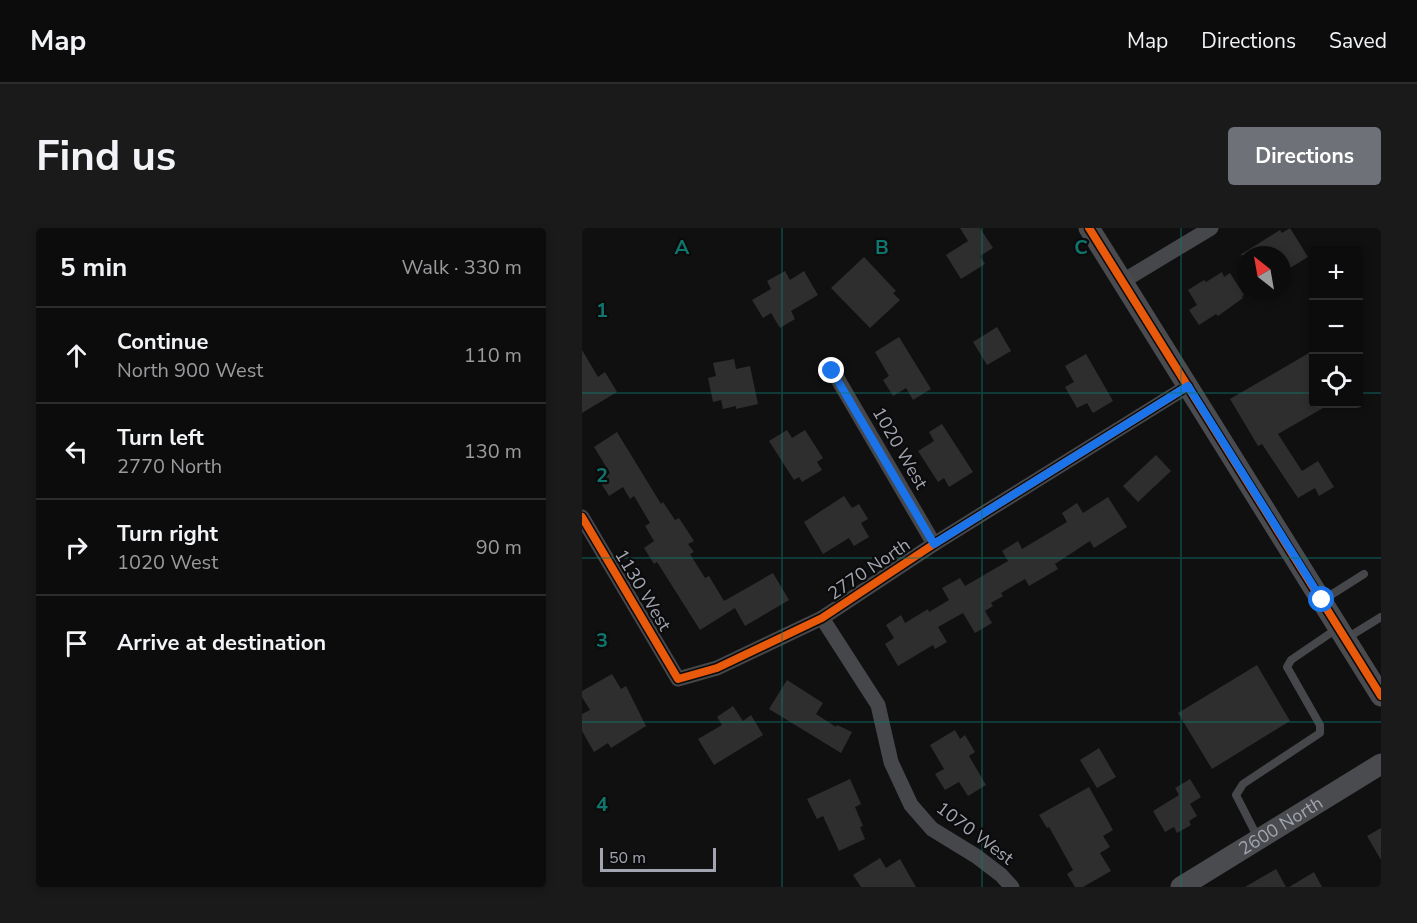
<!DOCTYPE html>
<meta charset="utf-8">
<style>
:root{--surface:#0c0c0d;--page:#1a1a1b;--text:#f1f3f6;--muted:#9a9b9d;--line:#2c2c2e;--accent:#6f7178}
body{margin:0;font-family:"Nunito Sans",sans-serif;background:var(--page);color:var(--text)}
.controls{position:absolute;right:18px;top:18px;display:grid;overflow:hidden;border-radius:6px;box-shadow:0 3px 9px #0003}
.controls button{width:54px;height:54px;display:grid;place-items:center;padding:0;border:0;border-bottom:2px solid var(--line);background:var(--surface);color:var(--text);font:30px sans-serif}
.compass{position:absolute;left:655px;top:18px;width:54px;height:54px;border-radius:50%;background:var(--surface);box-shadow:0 3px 9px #0003;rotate:329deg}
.scale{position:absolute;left:18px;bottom:15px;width:116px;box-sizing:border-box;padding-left:6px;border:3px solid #a2a5b0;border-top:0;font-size:16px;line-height:21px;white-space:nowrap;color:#a2a5b0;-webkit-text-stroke:4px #0b0b0c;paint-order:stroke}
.stop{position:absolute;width:18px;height:18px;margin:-14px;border:4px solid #1a73e8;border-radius:50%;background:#fff}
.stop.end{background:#1a73e8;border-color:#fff;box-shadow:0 2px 6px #0008}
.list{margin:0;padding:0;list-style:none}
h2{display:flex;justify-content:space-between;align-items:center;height:78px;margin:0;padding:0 24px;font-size:26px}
h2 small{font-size:20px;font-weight:400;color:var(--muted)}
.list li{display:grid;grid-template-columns:39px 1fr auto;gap:18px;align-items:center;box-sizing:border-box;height:96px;padding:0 24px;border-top:2px solid var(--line)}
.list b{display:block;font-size:22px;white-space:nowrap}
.list p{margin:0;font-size:20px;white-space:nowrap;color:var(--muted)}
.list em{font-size:20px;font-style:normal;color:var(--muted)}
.icon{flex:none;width:33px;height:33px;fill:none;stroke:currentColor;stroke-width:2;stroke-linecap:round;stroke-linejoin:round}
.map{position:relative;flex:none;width:799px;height:659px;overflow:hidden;border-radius:6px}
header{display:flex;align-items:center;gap:36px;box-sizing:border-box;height:84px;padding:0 30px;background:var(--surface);border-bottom:2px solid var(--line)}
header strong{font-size:28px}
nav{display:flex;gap:33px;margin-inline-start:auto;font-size:21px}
.intro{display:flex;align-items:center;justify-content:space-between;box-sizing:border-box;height:144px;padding:0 36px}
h1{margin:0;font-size:42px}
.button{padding:15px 27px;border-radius:6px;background:var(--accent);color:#fff;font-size:21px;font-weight:700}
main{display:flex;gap:36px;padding:0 36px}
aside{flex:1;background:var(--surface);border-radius:6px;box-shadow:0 3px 9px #0003}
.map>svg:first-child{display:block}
.building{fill:#2e2e2f}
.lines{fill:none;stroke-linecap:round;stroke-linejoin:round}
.lane{stroke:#46474a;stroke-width:8}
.street{stroke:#46474a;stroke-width:15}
.secondary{stroke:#4a4b4e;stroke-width:21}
.cycleway-casing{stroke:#0b0b0c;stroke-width:11}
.cycleway{stroke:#e8590c;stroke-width:8}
.route{stroke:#1a73e8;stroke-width:8}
.grid{fill:none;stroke:#0f766e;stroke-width:1.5;stroke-opacity:0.55}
.labels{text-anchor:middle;stroke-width:4.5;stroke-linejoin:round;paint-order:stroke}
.street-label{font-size:18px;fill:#a2a5b0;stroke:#0b0b0c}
.grid-label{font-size:20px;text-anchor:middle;font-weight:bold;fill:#0f766e;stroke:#0b0b0c;stroke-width:4.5;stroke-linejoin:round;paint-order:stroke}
</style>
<header>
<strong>Map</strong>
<nav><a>Map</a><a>Directions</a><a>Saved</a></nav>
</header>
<div class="intro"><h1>Find us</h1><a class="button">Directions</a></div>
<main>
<aside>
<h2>5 min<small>Walk · 330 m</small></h2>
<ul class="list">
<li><svg class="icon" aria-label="ahead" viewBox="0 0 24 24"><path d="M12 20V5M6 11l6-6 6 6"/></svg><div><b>Continue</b><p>North 900 West</p></div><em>110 m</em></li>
<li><svg class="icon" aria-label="left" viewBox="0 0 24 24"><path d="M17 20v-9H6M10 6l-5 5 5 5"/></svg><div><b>Turn left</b><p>2770 North</p></div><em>130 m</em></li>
<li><svg class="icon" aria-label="right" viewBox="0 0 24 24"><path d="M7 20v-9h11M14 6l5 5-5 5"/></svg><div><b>Turn right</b><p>1020 West</p></div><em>90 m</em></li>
<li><svg class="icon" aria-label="arrive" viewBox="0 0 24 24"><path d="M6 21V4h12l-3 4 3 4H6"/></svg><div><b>Arrive at destination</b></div></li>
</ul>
</aside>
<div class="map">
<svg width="799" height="659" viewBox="0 0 799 659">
<rect width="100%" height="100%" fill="#101011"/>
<g class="building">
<polygon points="378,0 398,0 411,20 398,28 403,36 379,51 364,27 386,13"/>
<polygon points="708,0 726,29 708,40 706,37 700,40 700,27 658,27 698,2 700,5"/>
<polygon points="282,29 314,63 311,65 318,72 288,100 249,60"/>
<polygon points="203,43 208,52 222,43 236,67 209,83 213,91 198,100 189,85 181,90 170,72 189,61 185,53"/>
<polygon points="640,44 642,49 648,45 662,67 660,68 661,70 636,88 634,86 617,97 607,82 615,77 606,62 622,52 624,54"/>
<polygon points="415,99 429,123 405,137 391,114"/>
<polygon points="317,109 349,161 331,172 324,160 311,168 301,152 307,148 293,124"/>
<polygon points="0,122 16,149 23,144 35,164 0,185"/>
<polygon points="732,122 732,176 748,176 696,206 720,243 736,233 752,259 737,268 733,260 716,270 680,216 676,218 648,171"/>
<polygon points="504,126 531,173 511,185 505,175 495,180 483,159 492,154 483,138"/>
<polygon points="152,131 154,141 168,138 176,176 154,181 154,178 141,181 139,172 131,174 126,150 134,148 131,135"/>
<polygon points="360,196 391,244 367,259 362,250 356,254 336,223 352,213 347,204"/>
<polygon points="205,202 210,210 223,202 241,230 235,234 240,242 220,254 217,249 212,252 187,213"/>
<polygon points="35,204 79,276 81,274 93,292 97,290 112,313 106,316 112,324 108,326 123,350 127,348 142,373 191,345 207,372 163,398 153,380 118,402 75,334 72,336 62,320 72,313 63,298 68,295 52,268 48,271 41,259 27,268 17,252 28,245 12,219"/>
<polygon points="574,227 589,243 556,274 541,258"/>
<polygon points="262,268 270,280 277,276 286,291 279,295 287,309 272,318 267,310 241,326 222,294"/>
<polygon points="526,269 545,299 512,320 508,313 473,336 476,341 447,358 443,351 419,365 421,368 409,375 411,378 403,383 410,395 393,405 381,385 356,399 365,414 353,421 351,417 316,438 303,416 312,410 304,397 319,387 323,395 346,381 347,384 367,372 360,360 378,350 383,358 426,333 420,323 436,313 440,321 485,294 480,285 495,275 501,285"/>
<polygon points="675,437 708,493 630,541 596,485"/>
<polygon points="30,446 39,461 44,458 64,498 29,520 26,515 12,524 0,503 0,486 8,482 0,469 0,463"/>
<polygon points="205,452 241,475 234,486 254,499 255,497 270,504 259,525 187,481"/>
<polygon points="151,478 161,493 169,487 181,507 132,537 116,511 140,497 135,489"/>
<polygon points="373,502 378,511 383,507 393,524 387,528 404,557 386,568 377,554 363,562 353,546 362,541 348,517"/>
<polygon points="517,520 534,549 515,560 498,532"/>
<polygon points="268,551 279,576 273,579 281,598 278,599 283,611 257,623 241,588 235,591 225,571"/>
<polygon points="608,551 619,569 608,576 615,588 607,593 609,597 595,605 592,599 583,604 571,583 597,567 593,560"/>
<polygon points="507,559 531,602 521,608 528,619 518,625 529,643 501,659 493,659 485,646 491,642 467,599 465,600 457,587"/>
<polygon points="799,600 799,632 785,608"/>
<polygon points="298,630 304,640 318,631 334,659 279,659 271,647"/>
<polygon points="694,641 704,659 663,659"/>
<polygon points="732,644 740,659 707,659"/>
</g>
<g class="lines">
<g class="lane">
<polyline points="741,372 782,346"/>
<polyline points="765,410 799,389"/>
<polyline points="676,610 654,567 661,556 738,505 738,497 705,439 709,432 756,400"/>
</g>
<g class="street">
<polyline points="541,53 629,0"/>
<polyline points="251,143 352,316"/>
<polyline points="0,289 96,451 135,440 240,390 352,316 606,158"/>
<polyline points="240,390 296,477 309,534 329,577 350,601 394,628 419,647 430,659"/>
</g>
<g class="secondary">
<polyline points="507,0 799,468"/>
<path id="s1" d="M599,659L799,536"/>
</g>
<g class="cycleway-casing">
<g id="cycleway">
<polyline points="507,0 799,468"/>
<polyline points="0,289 96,451 135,440 240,390 352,316 606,158"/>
</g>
</g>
<use href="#cycleway" class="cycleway"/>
</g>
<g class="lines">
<polyline class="route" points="250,143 352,316 606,158 740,372"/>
</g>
<path class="grid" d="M200,0V659M400,0V659M599,0V659M0,165H732M776,165H799M0,330H799M0,494H799"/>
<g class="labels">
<g class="street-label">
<text transform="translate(318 220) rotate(60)" y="6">1020 West</text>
<text transform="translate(287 341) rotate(-34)" y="6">2770 North</text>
<text transform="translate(61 362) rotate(59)" y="6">1130 West</text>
<text dy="6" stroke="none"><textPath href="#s1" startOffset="117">2600 North</textPath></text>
<text transform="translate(393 605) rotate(37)" y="6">1070 West</text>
</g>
</g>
<g class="grid-label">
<text x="100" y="26">A</text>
<text x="300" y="26">B</text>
<text x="499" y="26">C</text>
<text x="20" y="89">1</text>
<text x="20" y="254">2</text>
<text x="20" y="419">3</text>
<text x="20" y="583">4</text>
</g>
</svg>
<div class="controls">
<button>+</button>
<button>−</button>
<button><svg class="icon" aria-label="locate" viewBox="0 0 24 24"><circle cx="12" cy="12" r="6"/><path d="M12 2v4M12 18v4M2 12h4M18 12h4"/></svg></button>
</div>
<svg class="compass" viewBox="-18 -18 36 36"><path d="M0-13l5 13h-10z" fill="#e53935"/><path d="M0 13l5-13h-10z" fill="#9a9b9d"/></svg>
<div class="scale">50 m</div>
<div class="stop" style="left:740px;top:372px"></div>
<div class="stop end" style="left:250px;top:143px"></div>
</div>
</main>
